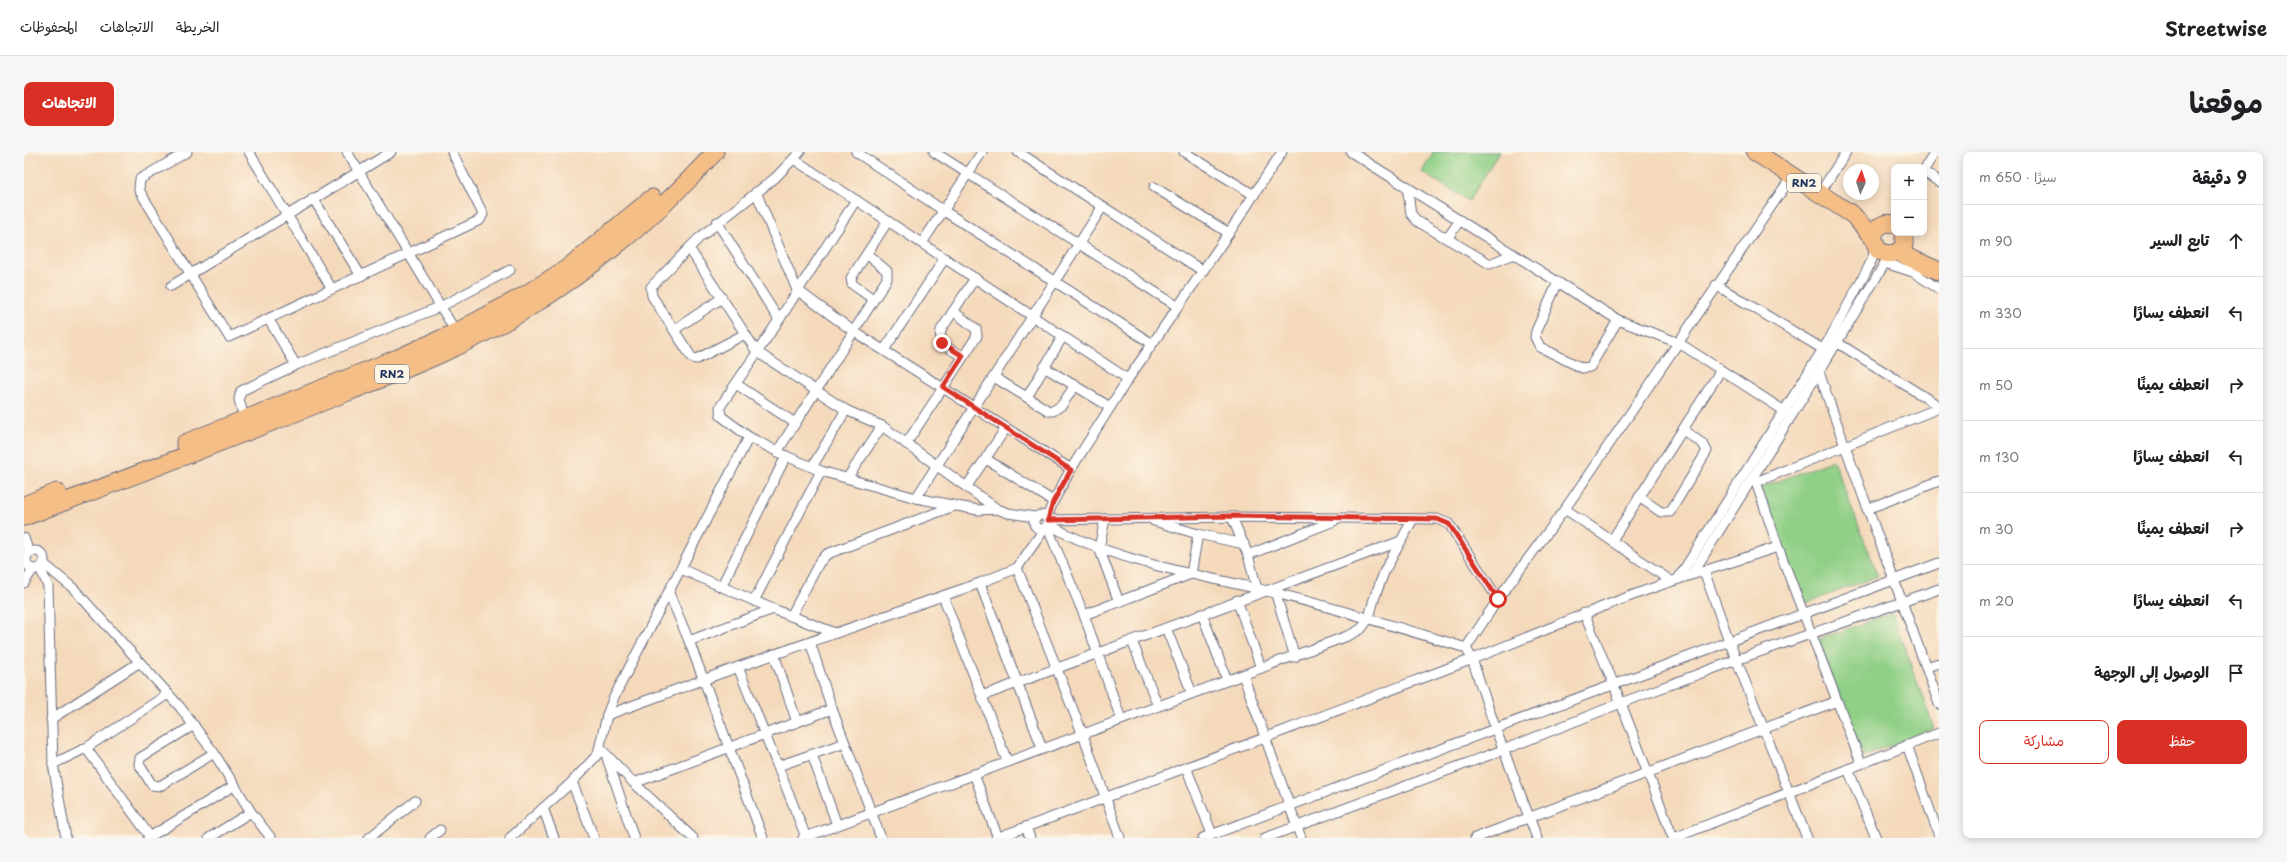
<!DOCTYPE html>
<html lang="ar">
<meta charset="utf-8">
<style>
:root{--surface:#fff;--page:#f6f6f6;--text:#202124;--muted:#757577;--line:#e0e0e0;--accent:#d93025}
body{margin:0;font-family:"Playpen Sans","Playpen Sans Arabic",sans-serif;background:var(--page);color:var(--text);direction:rtl}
.controls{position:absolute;right:12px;top:12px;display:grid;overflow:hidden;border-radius:8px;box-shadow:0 2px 10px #0003}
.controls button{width:36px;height:36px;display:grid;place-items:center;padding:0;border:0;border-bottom:1px solid var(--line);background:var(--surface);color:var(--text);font:20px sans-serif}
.compass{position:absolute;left:1819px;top:12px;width:36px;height:36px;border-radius:50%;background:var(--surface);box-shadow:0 2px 10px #0003;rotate:3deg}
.stop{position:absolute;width:12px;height:12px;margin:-9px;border:3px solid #d93025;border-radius:50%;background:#fff}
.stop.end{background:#d93025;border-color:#fff;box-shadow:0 1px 4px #0008}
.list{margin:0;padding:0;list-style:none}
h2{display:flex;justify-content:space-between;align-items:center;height:52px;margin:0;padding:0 16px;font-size:17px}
h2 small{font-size:13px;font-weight:400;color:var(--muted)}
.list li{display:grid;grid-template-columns:26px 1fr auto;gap:12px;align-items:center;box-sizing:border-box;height:72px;padding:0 16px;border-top:1px solid var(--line)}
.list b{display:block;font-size:15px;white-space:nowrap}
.list em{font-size:13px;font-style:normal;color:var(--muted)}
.actions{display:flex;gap:8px;padding:12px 16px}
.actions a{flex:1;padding:9px 0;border:1px solid var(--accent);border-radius:8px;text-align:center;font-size:14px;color:var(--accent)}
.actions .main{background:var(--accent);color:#fff}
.icon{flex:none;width:22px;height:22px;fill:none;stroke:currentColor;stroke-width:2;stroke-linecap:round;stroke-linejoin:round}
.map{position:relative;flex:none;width:1915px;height:686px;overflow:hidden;direction:ltr;border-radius:8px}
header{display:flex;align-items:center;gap:24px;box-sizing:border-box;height:56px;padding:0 20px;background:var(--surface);border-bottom:1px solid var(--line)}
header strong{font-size:19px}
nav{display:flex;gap:22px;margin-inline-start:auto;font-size:14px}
.intro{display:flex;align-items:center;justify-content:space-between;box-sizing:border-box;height:96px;padding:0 24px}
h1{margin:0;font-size:28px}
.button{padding:10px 18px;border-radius:8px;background:var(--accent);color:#fff;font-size:14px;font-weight:700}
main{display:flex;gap:24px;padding:0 24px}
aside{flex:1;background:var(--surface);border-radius:8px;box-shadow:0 2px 10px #0003}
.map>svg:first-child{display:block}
.green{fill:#8fcf86;stroke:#557f72}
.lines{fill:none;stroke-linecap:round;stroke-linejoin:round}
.street-casing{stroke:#676a7f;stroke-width:11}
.highway-casing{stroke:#676a7f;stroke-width:19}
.street{stroke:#fff;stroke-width:9}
.highway{stroke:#f6be87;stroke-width:17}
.route{stroke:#d93025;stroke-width:5}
.labels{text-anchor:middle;stroke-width:3.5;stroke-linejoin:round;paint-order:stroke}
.shield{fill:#fcf5e5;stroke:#5e6a86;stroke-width:1}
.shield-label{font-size:11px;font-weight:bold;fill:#1b2f5e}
</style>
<header>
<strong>Streetwise</strong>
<nav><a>الخريطة</a><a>الاتجاهات</a><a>المحفوظات</a></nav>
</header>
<div class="intro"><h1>موقعنا</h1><a class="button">الاتجاهات</a></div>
<main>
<aside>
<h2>9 دقيقة<small>سيرًا · 650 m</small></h2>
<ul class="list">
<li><svg class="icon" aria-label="ahead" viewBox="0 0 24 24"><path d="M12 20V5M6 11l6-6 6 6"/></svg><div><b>تابع السير</b></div><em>90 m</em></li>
<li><svg class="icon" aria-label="left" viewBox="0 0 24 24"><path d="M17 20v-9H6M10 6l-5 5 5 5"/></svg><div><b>انعطف يسارًا</b></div><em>330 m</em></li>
<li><svg class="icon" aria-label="right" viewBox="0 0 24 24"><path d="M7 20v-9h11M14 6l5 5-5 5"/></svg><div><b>انعطف يمينًا</b></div><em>50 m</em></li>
<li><svg class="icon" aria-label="left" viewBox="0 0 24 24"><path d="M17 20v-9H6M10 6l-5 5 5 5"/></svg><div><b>انعطف يسارًا</b></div><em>130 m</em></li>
<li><svg class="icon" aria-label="right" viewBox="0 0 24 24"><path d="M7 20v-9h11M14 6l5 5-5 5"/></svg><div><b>انعطف يمينًا</b></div><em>30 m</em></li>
<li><svg class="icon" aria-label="left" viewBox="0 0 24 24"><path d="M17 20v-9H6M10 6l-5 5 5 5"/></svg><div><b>انعطف يسارًا</b></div><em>20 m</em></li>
<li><svg class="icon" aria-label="arrive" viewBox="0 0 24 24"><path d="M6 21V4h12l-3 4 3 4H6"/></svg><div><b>الوصول إلى الوجهة</b></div></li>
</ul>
<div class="actions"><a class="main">حفظ</a><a>مشاركة</a></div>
</aside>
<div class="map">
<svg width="1915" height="686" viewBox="0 0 1915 686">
<rect width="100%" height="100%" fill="#fcf5e5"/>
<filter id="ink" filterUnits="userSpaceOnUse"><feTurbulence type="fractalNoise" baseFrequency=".025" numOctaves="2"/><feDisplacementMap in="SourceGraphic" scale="8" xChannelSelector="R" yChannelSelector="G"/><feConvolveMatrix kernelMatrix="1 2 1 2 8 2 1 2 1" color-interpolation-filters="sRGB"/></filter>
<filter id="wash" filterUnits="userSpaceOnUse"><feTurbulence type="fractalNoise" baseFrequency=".012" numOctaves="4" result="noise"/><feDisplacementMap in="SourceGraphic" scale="16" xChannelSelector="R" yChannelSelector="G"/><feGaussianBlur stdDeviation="0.9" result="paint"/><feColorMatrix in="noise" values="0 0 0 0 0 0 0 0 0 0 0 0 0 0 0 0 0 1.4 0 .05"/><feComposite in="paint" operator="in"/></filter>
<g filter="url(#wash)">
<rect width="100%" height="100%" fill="#f4d9bb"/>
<g class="green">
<polygon points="1409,0 1475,0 1445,49 1398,20"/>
<polygon points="1809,308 1854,424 1780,452 1737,336"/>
<polygon points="1868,461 1910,576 1840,605 1793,488"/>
</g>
</g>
<g filter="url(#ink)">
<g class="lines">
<g class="street-casing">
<g id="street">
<polyline points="163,0 116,27 115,38 205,185 456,68 459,62 428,0"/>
<polyline points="225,0 308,137"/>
<polyline points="323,0 432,180"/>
<polyline points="832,0 920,59 1127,191"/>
<polyline points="910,0 1153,154"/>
<polyline points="994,0 1179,119"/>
<polyline points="1160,0 1230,43"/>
<polyline points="1327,0 1594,168 1566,215 1558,216 1516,195 1511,185 1512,179 1534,130"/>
<polyline points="771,8 1104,227"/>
<polyline points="1900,18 1911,0"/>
<polyline points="1900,20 1915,30"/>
<polyline points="1383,34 1387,62 1393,69 1466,112 1489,102"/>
<polyline points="1130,35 1205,81"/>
<polyline points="732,40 773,138 829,179 1047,317"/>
<polyline points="1796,41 1822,0"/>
<polyline points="289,46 337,124"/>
<polyline points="832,48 755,168 696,255 697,264 725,285 762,304 797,319 892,346 954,358 973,357 984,361 1011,365"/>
<polyline points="693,70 755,168"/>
<polyline points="1423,87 1436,68"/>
<polyline points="898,91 958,0"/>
<polyline points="665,96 733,200 822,258 858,274 973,357"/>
<polyline points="1861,111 1889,120 1915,137"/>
<polyline points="1692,133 1802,199"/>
<polyline points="147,134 367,0"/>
<polyline points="849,147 828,132 827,126 864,69"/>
<polyline points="1594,168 1655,191 1762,260"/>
<polyline points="650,178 698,146"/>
<polyline points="721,182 673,207 668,206 628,144 627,135 675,86 751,26 776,0"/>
<polyline points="1809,188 1915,254"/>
<polyline points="860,198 921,106"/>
<path d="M939,204C928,198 913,193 917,178L951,126"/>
<polyline points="272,213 418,154 486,118"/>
<polyline points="1020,215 1086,255"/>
<path d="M1795,220C1833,332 1876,441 1915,552"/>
<polyline points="970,225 1025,259 1029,259 1038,253 1051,233"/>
<polyline points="712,232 771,271"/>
<polyline points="1003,245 1039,184"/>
<polyline points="221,270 215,247 217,239 272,213 245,168"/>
<polyline points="882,292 953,184 952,177 929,159"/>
<polyline points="753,300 863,127 863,119 843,102"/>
<polyline points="962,307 1029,349"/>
<polyline points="788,315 822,258"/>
<polyline points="824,325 858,274"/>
<polyline points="943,334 982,276"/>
<polyline points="1615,345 1637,360 1646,360 1683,299 1679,292 1659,278"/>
<polyline points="892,346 1079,54"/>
<polyline points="1541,357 1647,429"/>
<polyline points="1843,357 1915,329"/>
<circle cx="1017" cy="370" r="7"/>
<polyline points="1208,365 1224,403 1233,437"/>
<polyline points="1023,366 1029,350 1047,317 1104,227 1205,81 1258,0"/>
<polyline points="1081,367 1075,396 1095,450"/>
<polyline points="1024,368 1208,365 1413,367 1425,372 1474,447"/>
<path d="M1024,372C1086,408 1165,421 1235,437C1305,454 1374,475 1442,496"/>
<polyline points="1023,374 1060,463 1097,567"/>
<polyline points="1174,382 1220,392"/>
<polyline points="0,386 5,401"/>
<polyline points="1588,388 1697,218"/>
<polyline points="1754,395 1680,419 1705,489 1783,686"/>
<circle cx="11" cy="408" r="9"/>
<polyline points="1224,403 1310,369"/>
<polyline points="20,412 50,437 156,555 190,601 227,660 247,686"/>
<polyline points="16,416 24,434 29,612 42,686"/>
<polyline points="993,416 1059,583 1096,686"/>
<polyline points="657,417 749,457 811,481"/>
<polyline points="1668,422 1795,220 1861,111 1869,102"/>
<polyline points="1654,427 1806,186 1844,116 1849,105 1851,93"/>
<polyline points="0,431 9,417"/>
<polyline points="956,431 1018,596"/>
<polyline points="697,435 762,304"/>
<polyline points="645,441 665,489 739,686"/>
<polyline points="1252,443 1271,505"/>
<polyline points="919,444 983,609"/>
<polyline points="1213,448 1237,516"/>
<polyline points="730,449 797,319"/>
<polyline points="1560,461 1590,533 1649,686"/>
<polyline points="1178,462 1203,528"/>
<polyline points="1060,463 1167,422 1174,382 1130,369"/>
<polyline points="767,464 795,411 803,402 930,354"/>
<polyline points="1142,476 1168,541"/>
<polyline points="665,489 749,457"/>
<polyline points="1108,489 1134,554"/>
<polyline points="786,490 808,557 857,686"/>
<polyline points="750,502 773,570"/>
<polyline points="714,515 782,685"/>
<polyline points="1902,515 1915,511"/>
<polyline points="1219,523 1277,686"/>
<polyline points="958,544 1377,389"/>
<polyline points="583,563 714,515 956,431 993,416 1021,376"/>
<polyline points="27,567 116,510"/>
<polyline points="170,573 116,606 115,612 128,633 136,634 190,601"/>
<polyline points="1883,593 1915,684"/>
<polyline points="62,596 127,686"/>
<polyline points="576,596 610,631 669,686"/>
<polyline points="788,603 813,673"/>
<polyline points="583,606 610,686"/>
<polyline points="1837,611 1754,395 1732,330 1915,256"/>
<polyline points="29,612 62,596 144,542"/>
<polyline points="754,614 821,591"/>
<polyline points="1162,615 1188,682"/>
<polyline points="1824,617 1852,686"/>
<polyline points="950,622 974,686"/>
<polyline points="548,630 570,686"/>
<polyline points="610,631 808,557"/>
<polyline points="519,656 530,686"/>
<polyline points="1002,675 1006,686"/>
<polyline points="124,686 211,633"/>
<polyline points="185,686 227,660"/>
<polyline points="345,686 391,649"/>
<polyline points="406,686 416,678"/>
<polyline points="486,686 548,630 574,602 583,563 590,545 725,285"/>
<polyline points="779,686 1326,483 1337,477 1345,466 1350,447 1361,418 1389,367"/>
<path d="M972,686C1131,628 1288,568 1446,508C1524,478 1600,443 1680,419"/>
<polyline points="1179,686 1915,411"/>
<polyline points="1241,686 1479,598 1597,551 1712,508 1915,437"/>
<polyline points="1451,686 1813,549"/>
<polyline points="1513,686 1472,578 1448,507 1442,496 1474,447 1541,357 1768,24"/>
<polyline points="1650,686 1915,581"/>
</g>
</g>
<g class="highway-casing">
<g id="highway">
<polyline points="1731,0 1829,63 1849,86"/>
<path d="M1870,72C1859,69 1852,75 1849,86L1854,98C1864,104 1873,103 1880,93V81"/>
<polyline points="1873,100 1915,119"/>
<polyline points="161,291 374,206 432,180 499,144 542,117 628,46"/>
<polyline points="0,353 33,340"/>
<path d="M0,365C99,328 198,290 296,251C367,223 441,196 506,155C574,113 637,60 691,0"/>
</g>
</g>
<use href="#street" class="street"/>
<use href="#highway" class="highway"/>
</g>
</g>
<g class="lines" filter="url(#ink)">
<polyline class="route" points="918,191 939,204 919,235 1047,318 1029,350 1024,368 1208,364 1413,367 1425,372 1474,447"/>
</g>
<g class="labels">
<g class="shield">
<rect x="1763" y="22" width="34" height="18" rx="3"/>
<rect x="351" y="213" width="34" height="18" rx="3"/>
</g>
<g class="shield-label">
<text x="1780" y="35">RN2</text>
<text x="368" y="226">RN2</text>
</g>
</g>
</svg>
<div class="controls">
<button>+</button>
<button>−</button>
</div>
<svg class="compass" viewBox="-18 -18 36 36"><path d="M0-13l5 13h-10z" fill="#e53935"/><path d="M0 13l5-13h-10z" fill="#757577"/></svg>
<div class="stop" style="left:1474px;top:447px"></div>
<div class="stop end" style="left:918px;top:191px"></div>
</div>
</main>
